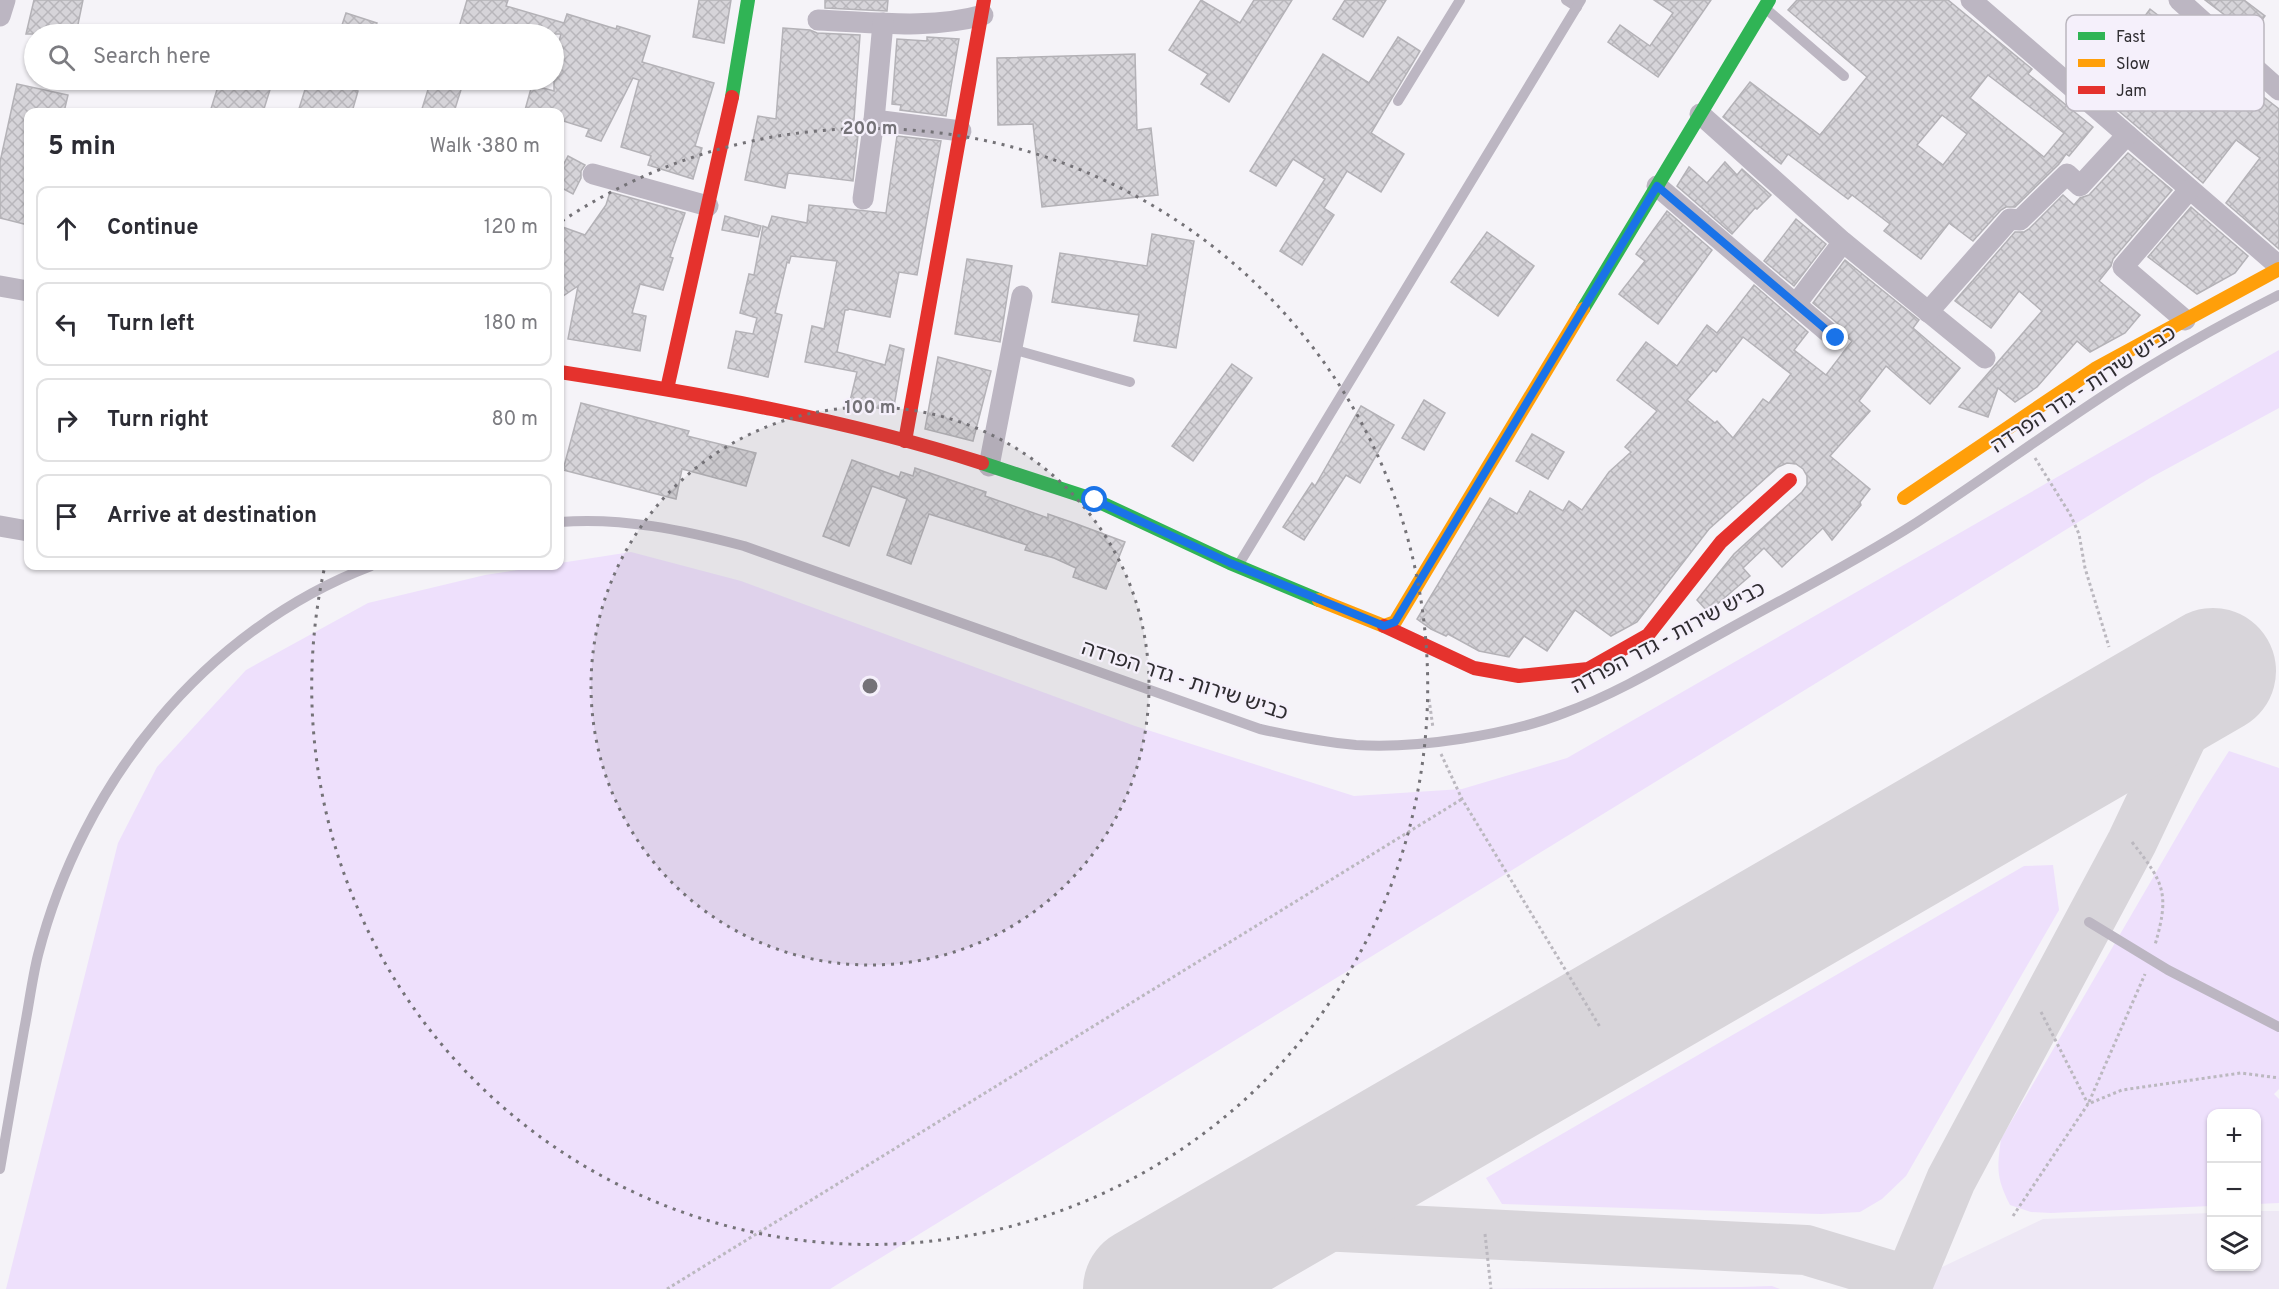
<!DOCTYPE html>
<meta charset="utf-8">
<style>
:root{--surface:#fff;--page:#f7f7f7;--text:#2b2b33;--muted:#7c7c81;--line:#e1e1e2}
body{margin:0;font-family:Overpass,"Noto Sans Hebrew",sans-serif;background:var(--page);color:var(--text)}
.controls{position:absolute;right:18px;bottom:18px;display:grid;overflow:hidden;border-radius:12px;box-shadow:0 2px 4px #0004}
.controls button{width:54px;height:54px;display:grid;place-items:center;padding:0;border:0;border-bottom:2px solid var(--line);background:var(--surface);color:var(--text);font:30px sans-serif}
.stop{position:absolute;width:18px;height:18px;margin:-14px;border:4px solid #1a73e8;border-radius:50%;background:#fff}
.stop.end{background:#1a73e8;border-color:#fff;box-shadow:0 2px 6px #0008}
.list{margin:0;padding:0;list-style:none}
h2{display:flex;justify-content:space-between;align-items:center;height:78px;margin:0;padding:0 24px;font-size:26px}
h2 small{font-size:20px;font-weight:400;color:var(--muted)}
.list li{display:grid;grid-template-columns:39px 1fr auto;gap:18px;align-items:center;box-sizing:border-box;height:84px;margin:0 12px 12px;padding:0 12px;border:2px solid var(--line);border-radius:12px}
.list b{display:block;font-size:22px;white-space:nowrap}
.list em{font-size:20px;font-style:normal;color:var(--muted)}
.icon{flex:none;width:33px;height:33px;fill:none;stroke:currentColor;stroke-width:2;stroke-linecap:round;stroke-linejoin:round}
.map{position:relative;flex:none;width:2279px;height:1289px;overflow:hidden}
.search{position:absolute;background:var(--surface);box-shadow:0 2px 4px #0004;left:24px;top:24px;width:540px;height:66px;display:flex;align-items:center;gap:15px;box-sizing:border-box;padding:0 21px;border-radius:33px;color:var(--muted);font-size:22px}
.panel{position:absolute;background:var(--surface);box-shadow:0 2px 4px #0004;left:24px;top:108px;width:540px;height:462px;border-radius:12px}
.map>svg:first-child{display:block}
.built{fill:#eee8f5}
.green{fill:#eee0fc}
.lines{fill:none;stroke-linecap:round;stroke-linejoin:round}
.taxiway{stroke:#d8d5da;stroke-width:50}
.runway{stroke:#d8d5da;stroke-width:126}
.building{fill:url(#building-cross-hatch);stroke:#b4b2b7;stroke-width:1.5;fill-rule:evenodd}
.path{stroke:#bbb8bf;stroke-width:3;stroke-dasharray:3 3;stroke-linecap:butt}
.lane{stroke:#bcb6c2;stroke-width:10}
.street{stroke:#bcb6c2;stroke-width:21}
.fast{stroke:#30b455;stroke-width:14}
.slow{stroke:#ff9f0a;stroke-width:14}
.jam{stroke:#e5322d;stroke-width:14}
.route{stroke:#1a73e8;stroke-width:8}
.ring{fill:none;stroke:#747277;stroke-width:3;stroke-dasharray:3 6}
.labels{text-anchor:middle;stroke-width:4.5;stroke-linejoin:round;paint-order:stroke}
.street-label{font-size:21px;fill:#2f2d31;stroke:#f5f0fb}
.key{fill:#f5f0fb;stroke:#bab6be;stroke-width:1.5}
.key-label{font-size:16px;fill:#2f2d31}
.centre{fill:#747277;stroke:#f5f0fb;stroke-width:3}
.ring-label{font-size:18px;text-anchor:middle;font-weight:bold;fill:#747277;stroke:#f5f0fb;stroke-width:4.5;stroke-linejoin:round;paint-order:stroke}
</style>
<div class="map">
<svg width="2279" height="1289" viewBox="0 0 2279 1289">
<defs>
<pattern id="building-cross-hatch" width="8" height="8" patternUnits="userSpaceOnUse" patternTransform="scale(1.5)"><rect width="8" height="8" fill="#d6d4d9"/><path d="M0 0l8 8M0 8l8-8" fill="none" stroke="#b8b6bb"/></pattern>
</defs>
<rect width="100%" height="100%" fill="#f5f3f8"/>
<polygon class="built" points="2257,1211 2279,1211 2279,1289 1896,1289 2043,1219 2211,1213 2212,1266 2256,1266"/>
<g class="green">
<polygon points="2279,350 2279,408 2150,478 830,1289 6,1289 118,843 157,767 246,670 368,603 485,575 545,566 560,566 560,563 631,552 741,581 1135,726 1354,796 1462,789 1567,758"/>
<path d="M2229,751L2279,768V1089L2274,1094L2279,1099V1203L2257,1204L2256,1114H2212L2211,1206L2051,1213L2031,1212L2010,1205C1996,1177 1997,1169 2001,1139L2201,795Z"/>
<polygon points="2053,865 2059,910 1906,1176 1882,1199 1860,1212 1821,1214 1502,1204 1486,1178 2024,866"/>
<polygon points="1772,1286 1780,1289 1462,1289 1741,1287"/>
</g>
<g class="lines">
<polyline class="taxiway" points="1262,1223 1806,1250 1909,1281 1951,1180 2132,842 2213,671"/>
<polyline class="runway" points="1146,1289 2213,671"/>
</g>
<g class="building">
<polygon points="34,0 83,0 76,34 26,34"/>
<polygon points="467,0 508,0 506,6 564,23 567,14 616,29 617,26 650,36 642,62 714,83 695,146 702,148 693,179 648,165 651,156 621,147 639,80 633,78 601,141 586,136 589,129 560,120 560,112 533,112 525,110 532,85 554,91 554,59 561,34 457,34"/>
<polygon points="699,0 731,0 724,43 693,37"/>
<polygon points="825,0 888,0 887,11 825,8"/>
<polygon points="1201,0 1240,23 1254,0 1292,0 1229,102 1201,84 1208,74 1169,50"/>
<polygon points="1345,0 1386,0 1363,37 1333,19"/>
<polygon points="1654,0 1711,0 1658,77 1608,42 1620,25 1650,46 1673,13"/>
<path d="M1797,0H1948L2032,69L2028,74L2093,127L2069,156L2066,154L2059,164L2015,207H2006L2001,210L1973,241L1949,223L1921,259L1884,231L1890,224L1852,195L1848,199L1788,154L1781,164L1723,117L1750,82L1820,135L1867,77L1788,10ZM1988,75L2064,133L2044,157L1970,98ZM1942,115L1967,134L1943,165L1917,145Z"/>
<polygon points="2205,0 2244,0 2265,16 2251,35"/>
<polygon points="2150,9 2279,109 2279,249 2226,203 2260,158 2236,140 2203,183 2093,89 2124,49 2122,47"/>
<polygon points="346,13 377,23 373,34 339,34"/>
<polygon points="783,28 810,30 817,33 860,35 853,134 858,135 853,181 788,173 785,188 745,180 758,116 776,119"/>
<polygon points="927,37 959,39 946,116 900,110 901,105 892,104 897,39 927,41"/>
<polygon points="1398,37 1420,51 1371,133 1404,154 1381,192 1347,171 1324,208 1334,215 1302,265 1280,251 1325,179 1293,159 1276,186 1250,171 1323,54 1369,83"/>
<polygon points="1135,54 1137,130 1151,128 1158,195 1042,207 1033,124 998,125 997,58"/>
<polygon points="220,80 273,80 263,112 210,112"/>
<polygon points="308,80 320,80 358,91 352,112 298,112"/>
<polygon points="431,80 464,80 454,112 421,112"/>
<polygon points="17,84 68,95 64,112 28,112 28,225 0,218 0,162"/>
<polygon points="897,136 941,141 917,275 899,272 890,317 849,309 848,310 845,310 837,352 885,365 890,345 904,349 893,412 850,401 857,372 805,362 812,326 824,329 837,261 791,256 789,263 787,262 775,313 782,315 768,377 728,368 736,331 753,334 757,318 740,313 749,274 754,275 763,226 768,228 772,216 807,223 809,205 886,213"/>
<polygon points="2128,153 2172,190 2113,259 2111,266 2099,281 2140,315 2125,333 2090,352 2077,341 2037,387 2015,402 1998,388 1988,417 1959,407 2042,311 2019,291 1991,328 1955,301 2015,232 2024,232 2029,229 2063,195 2074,205 2080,198 2089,195"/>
<polygon points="568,156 585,165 581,171 581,178 573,194 560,187 560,171"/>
<polygon points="1725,162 1737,175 1742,169 1771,195 1757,209 1755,208 1732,234 1677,186 1689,167 1707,183"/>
<polygon points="610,192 685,213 670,257 673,258 663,290 640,284 632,313 646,316 640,351 568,339 578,286 560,298 560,226 585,235 606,205"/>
<polygon points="2191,207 2248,256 2235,273 2197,294 2148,257"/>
<polygon points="1667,211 1712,250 1658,324 1619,294 1645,261 1636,254"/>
<polygon points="725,216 761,226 758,237 722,230"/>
<polygon points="1796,219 1826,244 1794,286 1764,261"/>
<polygon points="1487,232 1534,266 1498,316 1451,282"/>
<polygon points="1152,234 1194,241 1176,348 1134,341 1139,315 1052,302 1060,253 1147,266"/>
<polygon points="967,259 1012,266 1000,342 955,334"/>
<path d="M1845,260L1919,320L1913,328L1960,368L1930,404L1886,366L1859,401L1870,411L1830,456L1870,489L1860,502L1861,505L1832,540L1823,528L1782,567L1764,548L1743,568L1750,576L1708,612L1697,600L1734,554L1802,492L1807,485V476L1803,469L1796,464L1787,463L1778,467L1709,529L1637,622L1611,636L1575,610L1547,651L1524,636L1509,657L1479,651L1448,634L1446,636L1431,629L1417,619L1490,498L1517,514L1530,491L1563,511L1569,501L1582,510L1609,472L1631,452L1625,447L1657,411L1617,380L1646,342L1677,366L1707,325L1717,333L1754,285L1808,332L1794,350L1826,375L1852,341L1847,337L1843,328L1813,303ZM1743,337L1791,374L1769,403L1763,399L1733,438L1717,421L1715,423L1687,400L1713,370L1716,372Z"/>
<polygon points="938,357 991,371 973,441 925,429"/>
<polygon points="1232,364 1252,378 1193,461 1172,446"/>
<polygon points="1424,400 1445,413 1424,450 1402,438"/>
<polygon points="581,403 689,431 687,436 756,453 746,486 682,469 676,499 563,470"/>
<polygon points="1361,406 1394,425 1360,483 1346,475 1304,540 1283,527 1312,483 1315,486"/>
<polygon points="1532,434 1564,452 1548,479 1516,461"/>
<polygon points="852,460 899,477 901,472 913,476 915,468 986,492 985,496 1048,518 1048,514 1074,523 1125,542 1106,589 1073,577 1076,568 1054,558 1025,550 1027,545 929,514 911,564 887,555 907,499 872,486 849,546 823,536"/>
</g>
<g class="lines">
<g class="path">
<polyline points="2035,458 2070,514 2079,534 2085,568 2109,647"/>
<polyline points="1429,699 1433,728"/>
<polyline points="1441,754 1462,799 1600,1027"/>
<path d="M2132,842C2164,883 2170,893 2155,945"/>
<polyline points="2041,1012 2088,1104"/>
<polyline points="2089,1102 2145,974"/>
<polyline points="2013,1216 2088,1104 2122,1090 2241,1073 2279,1078"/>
<polyline points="1485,1234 1491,1289"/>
<polyline points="667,1289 1462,799"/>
</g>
<g class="lane">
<polyline points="1566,0 1577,7"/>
<polyline points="1765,8 1844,76"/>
<polyline points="1398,101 1460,0"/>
<polyline points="1012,349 1130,382"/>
<path d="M560,522C622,517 683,530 744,546L1260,729C1292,736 1323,742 1356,745C1416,749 1508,735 1564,713C1621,692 1674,659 1727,630C1790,595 1855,562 1916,523C1980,481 2042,436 2106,394C2161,358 2220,325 2279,295"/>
<polyline points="1239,564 1581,0"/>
<polyline points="2089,922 2168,970 2279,1027"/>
<path d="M0,1169C8,1123 16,1077 24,1030C29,1005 32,979 38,955C82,783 204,630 371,566"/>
</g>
<g class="street">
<polyline points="1971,0 2279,266"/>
<polyline points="2179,0 2279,90"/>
<polyline points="0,16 5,0"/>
<path d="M818,20C873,22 929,30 983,15"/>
<polyline points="1700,114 1843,242 1985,358"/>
<polyline points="874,120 961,131"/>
<polyline points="593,174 708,206"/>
<polyline points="1657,186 1835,338"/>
<polyline points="863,199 874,120 883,23"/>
<polyline points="0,286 28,291"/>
<polyline points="1796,304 1843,242"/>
<polyline points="1928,312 2010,219 2020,220 2067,174 2080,186 2127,135"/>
<polyline points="2185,320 2123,267 2189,190"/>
<polyline points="989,466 1022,296"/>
<polyline points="0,526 28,531"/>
</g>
<g class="fast">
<polyline points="732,97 748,0"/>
<polyline points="1583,309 1769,0"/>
<polyline points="982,463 1095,500 1230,563 1319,600"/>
</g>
<g class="slow">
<polyline points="1904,498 2095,369 2279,269"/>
<polyline points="1319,600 1384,626 1395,622 1583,309"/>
</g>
<g class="jam">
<path d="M560,372C701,394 845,419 982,463"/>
<polyline points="667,389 732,97"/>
<polyline points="905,441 984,0"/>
<polyline points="1384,626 1474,668 1519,676 1588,669 1648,635 1721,542 1790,480"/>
</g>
</g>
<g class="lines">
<polyline class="route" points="1095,500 1230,563 1384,626 1395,622 1657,186 1836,338"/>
</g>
<circle cx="870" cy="686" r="279" fill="#747277" fill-opacity=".12"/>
<g class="ring">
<circle cx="870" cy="686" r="279"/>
<path d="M562 221A558 558 0 1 1 324 570"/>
</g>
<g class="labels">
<g class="street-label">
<text transform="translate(2083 389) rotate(-33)" y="7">כביש שירות - גדר הפרדה</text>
<text transform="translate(1668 637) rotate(-28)" y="7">כביש שירות - גדר הפרדה</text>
<text transform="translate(1185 680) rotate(18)" y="7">כביש שירות - גדר הפרדה</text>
</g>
</g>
<rect x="2066" y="15" width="198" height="96" rx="9" class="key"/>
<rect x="2078" y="32" width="27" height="8" fill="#30b455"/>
<rect x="2078" y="59" width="27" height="8" fill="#ff9f0a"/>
<rect x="2078" y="86" width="27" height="8" fill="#e5322d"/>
<g class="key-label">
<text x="2116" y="42">Fast</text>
<text x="2116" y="69">Slow</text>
<text x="2116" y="96">Jam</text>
</g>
<circle cx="870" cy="686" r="9" class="centre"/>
<g class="ring-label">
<text x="870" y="134">200 m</text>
<text x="870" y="413">100 m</text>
</g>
</svg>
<div class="controls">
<button>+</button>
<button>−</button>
<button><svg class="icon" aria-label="layers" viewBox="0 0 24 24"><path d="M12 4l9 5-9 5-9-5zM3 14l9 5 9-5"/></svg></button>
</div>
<div class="stop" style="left:1095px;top:500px"></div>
<div class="stop end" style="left:1836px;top:338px"></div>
<div class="search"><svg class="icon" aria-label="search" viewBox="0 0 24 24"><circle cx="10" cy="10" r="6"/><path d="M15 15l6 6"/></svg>Search here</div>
<section class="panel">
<h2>5 min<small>Walk · 380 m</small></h2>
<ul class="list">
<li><svg class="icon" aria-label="ahead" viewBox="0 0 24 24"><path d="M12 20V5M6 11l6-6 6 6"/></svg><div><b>Continue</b></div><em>120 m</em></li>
<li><svg class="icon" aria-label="left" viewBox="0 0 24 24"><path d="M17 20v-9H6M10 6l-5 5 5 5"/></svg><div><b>Turn left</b></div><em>180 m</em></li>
<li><svg class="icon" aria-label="right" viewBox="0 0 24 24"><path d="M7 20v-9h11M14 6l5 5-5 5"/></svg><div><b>Turn right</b></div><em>80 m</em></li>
<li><svg class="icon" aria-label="arrive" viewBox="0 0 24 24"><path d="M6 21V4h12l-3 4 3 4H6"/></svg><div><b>Arrive at destination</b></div></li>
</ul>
</section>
</div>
